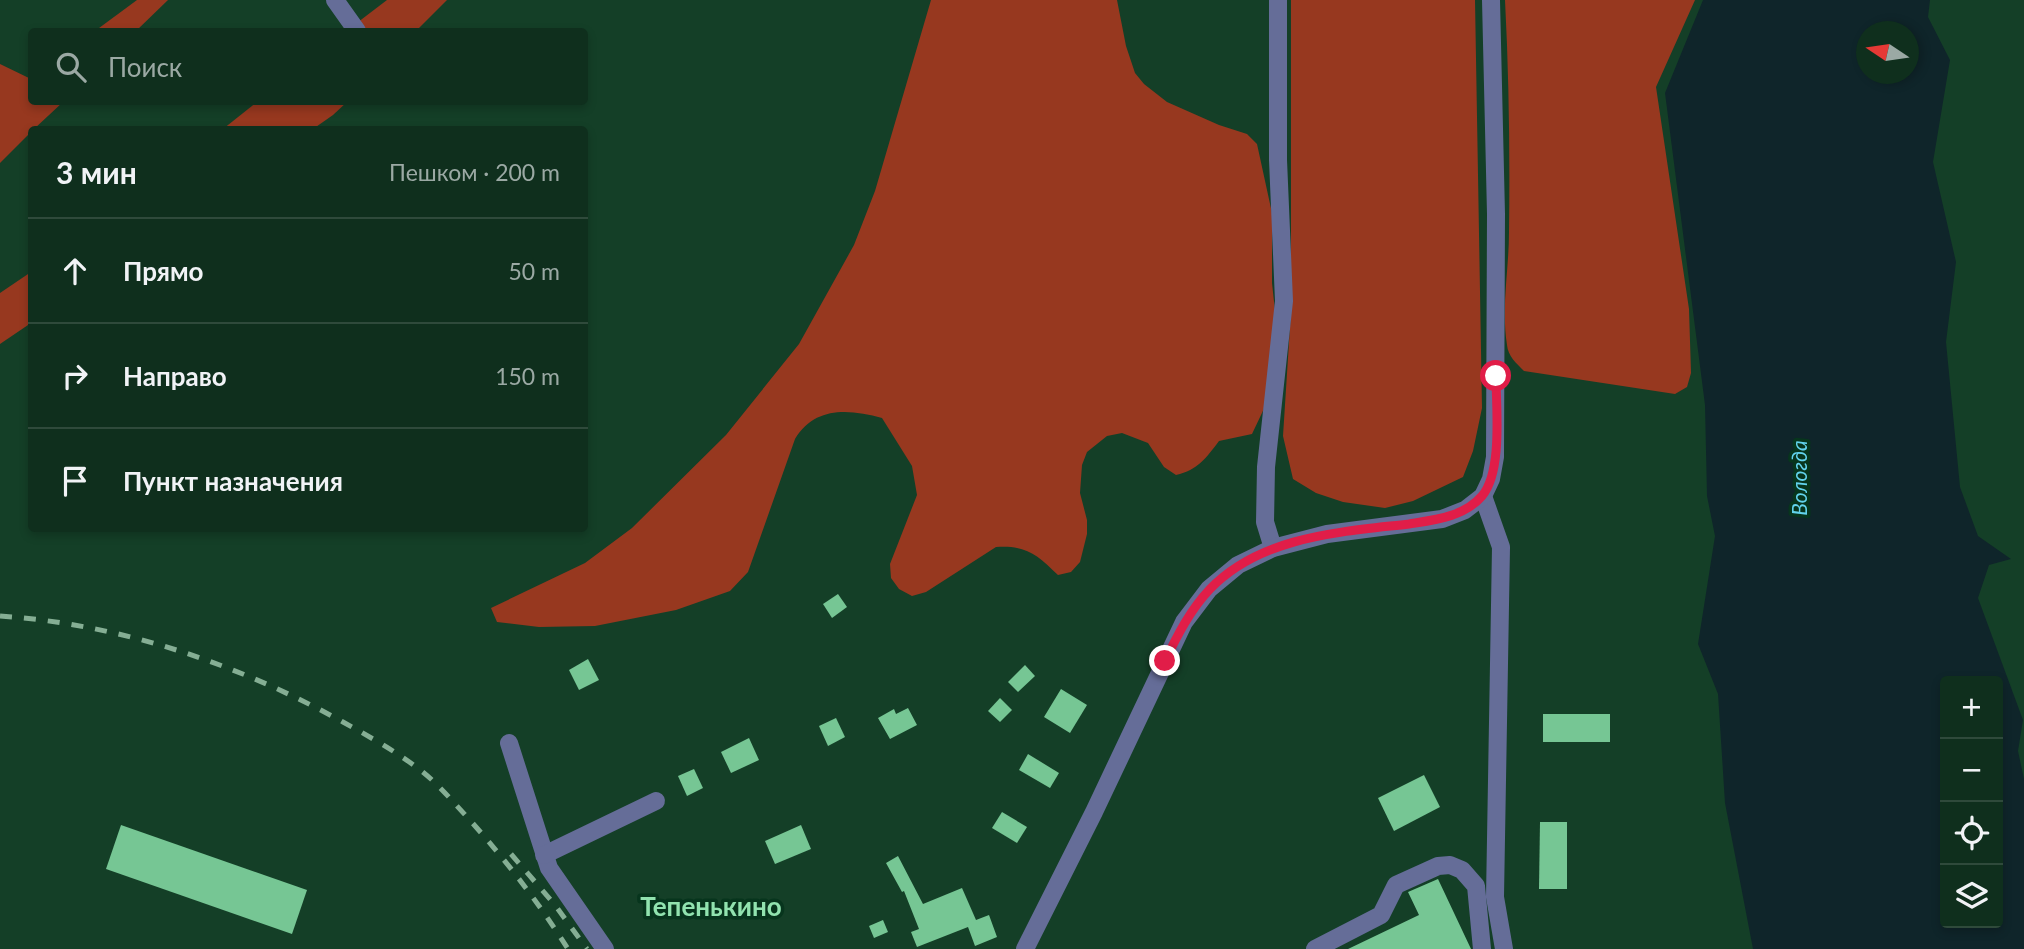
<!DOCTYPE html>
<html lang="ru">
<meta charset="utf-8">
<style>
:root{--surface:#0f2f1d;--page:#1d3b2a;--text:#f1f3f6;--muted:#9ba9a4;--line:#2f4a3b}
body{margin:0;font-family:Lato,sans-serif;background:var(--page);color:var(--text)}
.controls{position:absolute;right:21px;bottom:21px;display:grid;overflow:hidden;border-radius:7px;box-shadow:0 4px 10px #0003}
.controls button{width:63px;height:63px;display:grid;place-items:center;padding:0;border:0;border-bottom:2px solid var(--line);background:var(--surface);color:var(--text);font:35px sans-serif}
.compass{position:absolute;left:1856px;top:21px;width:63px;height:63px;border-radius:50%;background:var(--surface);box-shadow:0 4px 10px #0003;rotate:283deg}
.stop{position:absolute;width:21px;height:21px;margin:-16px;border:5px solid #e11d48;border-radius:50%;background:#fff}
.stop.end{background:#e11d48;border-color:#fff;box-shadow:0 2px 7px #0008}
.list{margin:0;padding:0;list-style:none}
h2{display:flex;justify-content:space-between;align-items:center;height:91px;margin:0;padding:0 28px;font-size:30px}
h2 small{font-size:23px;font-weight:400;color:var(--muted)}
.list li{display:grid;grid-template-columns:46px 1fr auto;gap:21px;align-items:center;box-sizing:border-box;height:105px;padding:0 28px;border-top:2px solid var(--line)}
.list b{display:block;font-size:26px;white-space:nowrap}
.list em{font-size:23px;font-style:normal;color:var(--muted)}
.icon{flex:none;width:38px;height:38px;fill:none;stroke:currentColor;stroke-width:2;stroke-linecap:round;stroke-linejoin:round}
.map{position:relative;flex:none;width:2024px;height:949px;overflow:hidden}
.search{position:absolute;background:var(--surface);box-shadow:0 4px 10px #0003;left:28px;top:28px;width:560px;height:77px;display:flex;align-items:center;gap:18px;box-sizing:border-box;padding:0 24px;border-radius:7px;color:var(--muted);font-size:26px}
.panel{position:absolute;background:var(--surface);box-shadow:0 4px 10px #0003;left:28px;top:126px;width:560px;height:406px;border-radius:7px}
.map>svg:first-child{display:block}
.green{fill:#97381f}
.water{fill:#0f252a;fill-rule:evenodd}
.building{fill:#76c694}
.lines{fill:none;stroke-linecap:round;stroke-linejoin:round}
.minor{stroke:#656d98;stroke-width:18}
.rail{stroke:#85ae94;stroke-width:5;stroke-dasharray:12 12;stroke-linecap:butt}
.route{stroke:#e11d48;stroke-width:9}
.labels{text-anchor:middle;stroke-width:7;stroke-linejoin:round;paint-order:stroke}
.water-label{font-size:21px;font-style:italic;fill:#62d3ed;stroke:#07351d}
.district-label{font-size:26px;font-weight:bold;fill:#91e3af;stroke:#07351d}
</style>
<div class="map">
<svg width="2024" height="949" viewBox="0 0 2024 949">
<rect width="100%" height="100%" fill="#143f27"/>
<g class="green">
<polygon points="137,0 168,0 136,31 95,31"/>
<polygon points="387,0 447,0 416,31 345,32"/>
<path d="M931,0H1117L1126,46L1135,73L1144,84L1167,102L1219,125L1247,134L1257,144L1272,213V283L1278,339L1270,396L1252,434L1219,441C1206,458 1198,470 1176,475L1164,467L1148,443L1122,433L1107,436L1087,452L1082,465L1080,493L1087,520V534L1080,562L1071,572L1058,575C1037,555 1027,545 996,547L926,592L912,596L899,589L891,578L890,564L917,495L912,466L882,418C849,409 815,406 795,439L748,572L730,591L676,610L595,626L539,627L497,622L491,608L585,563L632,528L726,435L799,344L854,245L875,191Z"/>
<polygon points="1291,0 1475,0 1482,408 1473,451 1463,477 1413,501 1385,508 1343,502 1316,493 1293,479 1283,436 1291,311"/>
<path d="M1505,0H1695L1656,87L1689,309L1691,373L1687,387L1675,394L1524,371C1516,363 1508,356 1507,345C1501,307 1509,270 1509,232C1510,155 1509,77 1505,0Z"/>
<polygon points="0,64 31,79 32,102 63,102 34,129 32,130 31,132 0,163"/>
<polygon points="257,102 347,102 333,115 313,129 223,129"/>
<polygon points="31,272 31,323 0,344 0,293"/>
</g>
<path class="water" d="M1703,0H1930L1928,17L1950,60L1933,162L1956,262L1946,342L1960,487L1978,536L2011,559L1989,565L1978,598L2023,720L2018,751L2024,779V949H1753L1725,803L1718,694L1698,644L1715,536L1707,496L1705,405L1665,93ZM1867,32H1909V74H1867ZM1945,681H1998V923H1945Z"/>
<g class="building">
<polygon points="838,594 847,607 832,618 823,604"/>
<polygon points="588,659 599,680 579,690 569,670"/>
<polygon points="1025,665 1035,676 1018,692 1008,682"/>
<polygon points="1061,689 1087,705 1070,733 1044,717"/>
<polygon points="1000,698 1012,710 1000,722 988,711"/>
<polygon points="908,708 917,725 890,739 878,718 894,709 896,714"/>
<rect x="1543" y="714" width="67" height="28"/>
<polygon points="836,718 845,737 828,746 819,726"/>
<polygon points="749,738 759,760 731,773 721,752"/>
<polygon points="1028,754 1059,773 1050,788 1019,770"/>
<polygon points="694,769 703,788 687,796 678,776"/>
<polygon points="1424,775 1440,807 1394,831 1378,798"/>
<polygon points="1002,812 1027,827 1017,843 992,828"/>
<polygon points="1540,822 1567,822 1567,889 1539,889"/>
<polygon points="121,825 307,890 292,934 106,869"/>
<polygon points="801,825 811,849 775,864 765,841"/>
<polygon points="898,856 923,904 962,888 976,920 989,915 997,937 975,946 968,927 917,947 911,932 919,929 904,891 902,892 886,863"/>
<polygon points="1438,879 1471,949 1348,949 1419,915 1408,892"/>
<polygon points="883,920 888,932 874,938 869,926"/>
</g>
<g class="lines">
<g class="minor">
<polyline points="335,0 357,31"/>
<polyline points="1483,496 1501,547 1495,897 1504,949"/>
<polyline points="1273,548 1265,522 1266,467 1284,301 1278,160 1278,0"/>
<polyline points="509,743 549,868 605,949"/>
<polyline points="544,855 656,801"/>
<polyline points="1025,949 1094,812 1184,622 1209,589 1238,565 1273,548 1327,534 1442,519 1465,510 1483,496 1491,479 1495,457 1496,214 1491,0"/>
<polyline points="1315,949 1381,915 1396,885 1438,866 1450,865 1462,870 1476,886 1482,949"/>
</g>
<g class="rail">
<path d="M0,616C120,624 238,664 343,722C370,737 399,753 424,773C440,786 454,803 468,818C505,859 539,903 568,949"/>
<polyline points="511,854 555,905 587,949"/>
</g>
</g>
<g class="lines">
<path class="route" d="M1165,661C1177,636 1190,610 1210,589C1261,536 1340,532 1409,524C1434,520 1464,517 1482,496C1503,471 1496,407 1496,376"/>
</g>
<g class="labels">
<g class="water-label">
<text transform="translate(1800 478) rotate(-90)" y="7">Вологда</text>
</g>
<g class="district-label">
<text x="711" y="916">Тепенькино</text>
</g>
</g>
</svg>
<div class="controls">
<button>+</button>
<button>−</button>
<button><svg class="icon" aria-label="locate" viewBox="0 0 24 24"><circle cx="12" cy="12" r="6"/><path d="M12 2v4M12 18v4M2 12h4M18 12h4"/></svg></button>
<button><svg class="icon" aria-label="layers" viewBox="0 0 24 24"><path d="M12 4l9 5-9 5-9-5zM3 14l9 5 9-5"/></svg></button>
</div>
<svg class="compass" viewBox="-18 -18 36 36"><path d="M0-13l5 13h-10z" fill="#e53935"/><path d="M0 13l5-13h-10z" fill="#9ba9a4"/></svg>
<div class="stop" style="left:1496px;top:376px"></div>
<div class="stop end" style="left:1165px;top:661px"></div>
<div class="search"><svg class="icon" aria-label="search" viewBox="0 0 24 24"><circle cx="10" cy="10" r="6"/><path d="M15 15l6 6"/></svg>Поиск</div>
<section class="panel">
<h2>3 мин<small>Пешком · 200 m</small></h2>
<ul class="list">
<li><svg class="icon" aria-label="ahead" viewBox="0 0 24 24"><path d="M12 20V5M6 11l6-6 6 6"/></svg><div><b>Прямо</b></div><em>50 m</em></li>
<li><svg class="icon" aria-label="right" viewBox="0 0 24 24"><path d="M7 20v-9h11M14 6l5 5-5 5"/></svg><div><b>Направо</b></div><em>150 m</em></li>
<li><svg class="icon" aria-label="arrive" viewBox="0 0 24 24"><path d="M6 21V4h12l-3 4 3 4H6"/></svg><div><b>Пункт назначения</b></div></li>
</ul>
</section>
</div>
